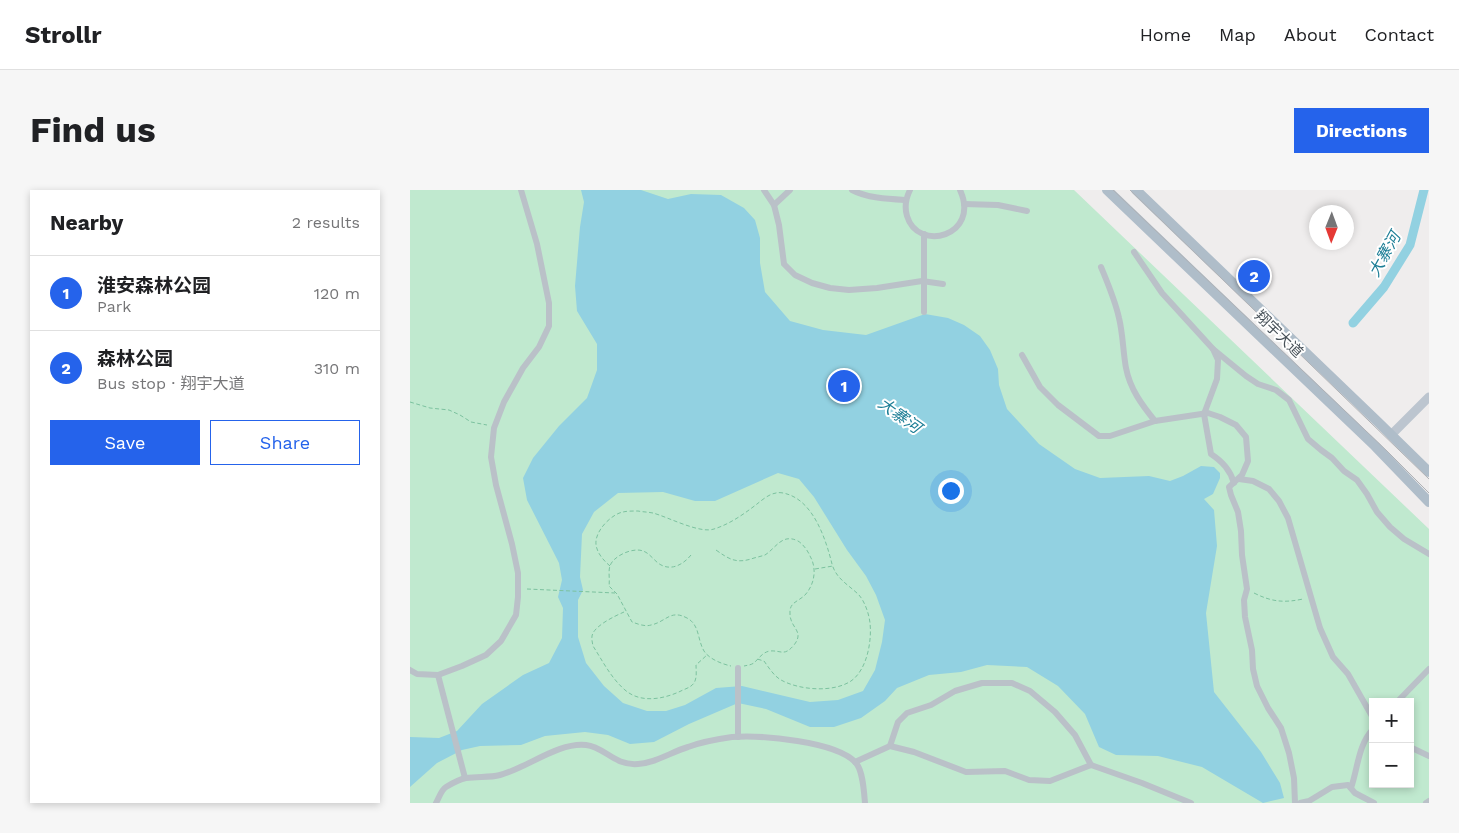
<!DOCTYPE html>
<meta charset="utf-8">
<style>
:root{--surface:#fff;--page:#f6f6f6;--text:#202124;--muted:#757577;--line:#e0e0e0;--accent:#2563eb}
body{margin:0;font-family:"Work Sans","Noto Sans SC",sans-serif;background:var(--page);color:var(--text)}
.controls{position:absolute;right:15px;bottom:15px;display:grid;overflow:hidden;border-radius:0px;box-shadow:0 2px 8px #0003}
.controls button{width:45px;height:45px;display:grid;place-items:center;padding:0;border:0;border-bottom:1px solid var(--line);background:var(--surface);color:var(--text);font:25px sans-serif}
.compass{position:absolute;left:899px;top:15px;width:45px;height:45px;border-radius:50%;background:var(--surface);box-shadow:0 2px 8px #0003;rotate:181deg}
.you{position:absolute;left:540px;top:300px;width:18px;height:18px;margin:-12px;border:4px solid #fff;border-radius:50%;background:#1a73e8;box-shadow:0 0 0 8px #1a73e833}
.badge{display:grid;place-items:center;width:32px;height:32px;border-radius:50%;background:var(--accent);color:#fff;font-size:16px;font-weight:700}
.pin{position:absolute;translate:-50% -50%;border:2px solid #fff;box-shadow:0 1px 5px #0006}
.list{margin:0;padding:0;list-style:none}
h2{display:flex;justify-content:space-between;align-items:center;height:65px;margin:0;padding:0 20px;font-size:21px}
h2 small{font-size:16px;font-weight:400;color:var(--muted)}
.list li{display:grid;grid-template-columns:32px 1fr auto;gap:15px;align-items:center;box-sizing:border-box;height:75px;padding:0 20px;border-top:1px solid var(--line)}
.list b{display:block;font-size:19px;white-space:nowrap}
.list p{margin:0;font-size:16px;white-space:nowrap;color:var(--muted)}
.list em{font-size:16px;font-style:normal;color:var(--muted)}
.actions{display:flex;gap:10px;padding:15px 20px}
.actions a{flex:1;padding:11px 0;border:1px solid var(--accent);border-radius:0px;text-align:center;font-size:18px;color:var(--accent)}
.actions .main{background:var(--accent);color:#fff}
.map{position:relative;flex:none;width:1019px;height:613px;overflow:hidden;border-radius:0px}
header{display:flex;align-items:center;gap:30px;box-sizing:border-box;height:70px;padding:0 25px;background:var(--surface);border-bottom:1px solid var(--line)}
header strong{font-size:24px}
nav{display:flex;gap:28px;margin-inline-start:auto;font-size:18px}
.intro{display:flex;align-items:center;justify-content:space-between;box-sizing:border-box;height:120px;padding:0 30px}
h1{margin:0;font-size:35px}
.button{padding:12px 22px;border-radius:0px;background:var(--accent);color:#fff;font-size:18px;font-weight:700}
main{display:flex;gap:30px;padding:0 30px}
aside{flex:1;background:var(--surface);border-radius:0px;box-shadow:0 2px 8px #0003}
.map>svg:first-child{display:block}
.green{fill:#c0e9cf;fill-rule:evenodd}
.water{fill:#92d1e1;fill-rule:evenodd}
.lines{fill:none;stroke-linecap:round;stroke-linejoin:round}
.canal{stroke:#92d1e1;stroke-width:9}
.path{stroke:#7cc29f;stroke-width:1;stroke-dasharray:4 2.5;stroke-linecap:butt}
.street{stroke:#bac1c8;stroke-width:6}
.secondary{stroke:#bcc5cf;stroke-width:9}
.primary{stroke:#afbdc9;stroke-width:10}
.tram{stroke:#b0b2b6;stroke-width:1}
.labels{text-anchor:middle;stroke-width:4;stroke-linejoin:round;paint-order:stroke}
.street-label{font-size:15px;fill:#475058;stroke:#fff}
.water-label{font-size:16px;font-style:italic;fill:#1d7e96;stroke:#fff}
</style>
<header>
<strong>Strollr</strong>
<nav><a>Home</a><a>Map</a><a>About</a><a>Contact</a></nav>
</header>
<div class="intro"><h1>Find us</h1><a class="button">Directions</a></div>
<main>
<aside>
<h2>Nearby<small>2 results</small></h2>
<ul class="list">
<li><span class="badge">1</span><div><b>淮安森林公园</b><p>Park</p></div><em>120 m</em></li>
<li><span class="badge">2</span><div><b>森林公园</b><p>Bus stop · 翔宇大道</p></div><em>310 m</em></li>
</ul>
<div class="actions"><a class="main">Save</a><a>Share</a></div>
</aside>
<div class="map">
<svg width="1019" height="613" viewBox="0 0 1019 613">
<rect width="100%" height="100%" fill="#efeded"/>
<path class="green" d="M0,0H664L1019,339V613H0ZM963,512H1000V594H963Z"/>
<path class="water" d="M171,0H231L258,9L281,4L311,5L334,18L345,30L350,48V73L355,102L380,131L413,140L456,145L515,124L538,128L554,135L570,146L580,160L588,179L589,195L597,219L629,254L665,279L690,288L739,286L760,291L773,286L791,276L804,277L810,283V288L803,304L794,309L804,320L807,356L796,423L804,502L851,562L870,593L874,608L853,613L792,577L748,566L706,565L689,557L675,524L648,496L617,477L577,475L551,482L519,485L487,498L475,511L451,528L424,537H400L356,519L328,513L279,534L244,552L220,554L198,545L175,542L135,546L111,555L70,556L52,560L27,573L0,597V547L29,548L47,541L72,514L113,485L139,473L152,448L153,418L148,407L152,390L149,373L117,310L113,288L123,268L149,236L177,208L187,180V154L167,121L165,96L170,37L174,12ZM368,283L389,289L404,307L437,360L456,386L466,405L475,430L472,452L465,480L453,501L428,510L400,512L332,496L306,498L275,515L256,521H237L213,513L194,496L176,473L168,447V410L173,400L170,387L172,344L184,322L208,303L253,302L285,311H305Z"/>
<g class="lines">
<polyline class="canal" points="943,133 974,97 1000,55 1014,0"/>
<g class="path">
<polyline points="0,212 20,218 39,220 50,225 61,232 77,235"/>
<path d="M306,360C320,370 327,374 344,368C348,367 352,366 355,365C366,358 372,343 388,351C393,354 398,361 400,366C407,378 405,394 395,405C388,412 379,412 380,424C380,438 395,441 384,455C374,467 371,460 360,461C353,462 349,468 345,472C342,475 338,475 334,476"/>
<path d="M281,365C273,375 260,382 248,373C243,369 239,363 233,361C223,357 203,366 200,376C198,381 200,390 199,396L207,404L222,432C228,434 235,437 241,435C256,432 260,419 277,428C290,435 287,449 294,461C299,469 312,474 321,476"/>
<path d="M200,376C193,370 185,361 186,351C187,339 202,324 213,322C217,321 223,321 228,321C233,322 238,322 243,323C258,327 290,344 304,339C320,334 334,324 347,314C352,310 359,304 366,303C369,302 374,303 377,304C404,312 416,350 422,374C426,389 439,395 449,405C455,412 459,424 460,433C462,451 457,480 441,491C423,503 389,500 371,490C364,486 359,478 354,471L347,469"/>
<polyline points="405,379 423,376"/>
<polyline points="117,399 205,403"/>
<path d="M844,403C862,412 874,413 893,409"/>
<path d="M214,422C205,426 188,434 183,443C181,447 182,451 183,456C192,470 201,488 215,500C231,514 255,509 273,500C278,498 283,496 285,491C287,486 286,480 286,475L297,465"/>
</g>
<g class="street">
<polyline points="354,0 364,15 369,35 374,74 385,85 402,93 420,98 439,100 467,98 512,91 533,94"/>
<path d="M442,0C457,8 478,9 496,10"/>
<path d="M500,0C496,8 494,16 497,26C508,63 571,46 550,0"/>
<polyline points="554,14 588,15 617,21"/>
<polyline points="364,15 380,0"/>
<polyline points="514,44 514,122"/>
<path d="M724,62L752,103L803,159L808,170L807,189L794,224L801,264C813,272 820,280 824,293"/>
<path d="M691,77C698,94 705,110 709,128C713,144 713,162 716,178C720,199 732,215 745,231L798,223L810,227L826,235L836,247L838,271L832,285L819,297L821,305L828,322L831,341L832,365L837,399L834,410L835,427L842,460L843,479L847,496L858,518L871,538L879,563L884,588L885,613"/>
<polyline points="803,159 836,186 848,194 866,200 879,210 898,249 911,260 922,268 934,281 947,290 957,304 967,322 980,337 994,349 1019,364"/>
<polyline points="612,165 630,197 648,215 689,246 700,246 745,231"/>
<polyline points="829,289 843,291 859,299 869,311 878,328 910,438 923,467 938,484 963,528"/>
<polyline points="328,478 328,547"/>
<polyline points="0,480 7,484 28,485 52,476 76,465 91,451 106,425 108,407 108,383 102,354 86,295 81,267 84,238 94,212 113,178 129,157 139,136 139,113 127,54 111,0"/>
<polyline points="28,485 55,588"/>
<polyline points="987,512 1019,479"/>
<polyline points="480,556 488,532 497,523 521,515 545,501 572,493 602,493 620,501 645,522 665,545 681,575"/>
<polyline points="1000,557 1019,566"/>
<polyline points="445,572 480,556 504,562 556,582 595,581 619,590 640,591 681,575 732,593 781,613"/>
<path d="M941,598C948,578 948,555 963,539"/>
<path d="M26,613C29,608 31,600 36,597C41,594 50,589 56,588C68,586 79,588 90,585C117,578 148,552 176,555C195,557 204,576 228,574C246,573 261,562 278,557C291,552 308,549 322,547C350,545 427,551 446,573C453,581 454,602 455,613"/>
<polyline points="890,613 899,611 922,597 938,595 945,603 964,613"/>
<polyline points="1016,613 1019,611"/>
</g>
<polyline class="secondary" points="981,245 1019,207"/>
<g class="primary">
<polyline points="697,0 965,256 1019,312"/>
<polyline points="726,0 968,232 1019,282"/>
</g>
<g class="tram">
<polyline points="703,0 977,261 1019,303"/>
<polyline points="720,0 1019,289"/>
</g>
</g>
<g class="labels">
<g class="street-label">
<text transform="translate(869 144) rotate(44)" y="5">翔宇大道</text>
</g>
<g class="water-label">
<text transform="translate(974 64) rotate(-61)" y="6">大寨河</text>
<text transform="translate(490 225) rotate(36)" y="6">大寨河</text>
</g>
</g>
</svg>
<div class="controls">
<button>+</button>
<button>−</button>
</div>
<svg class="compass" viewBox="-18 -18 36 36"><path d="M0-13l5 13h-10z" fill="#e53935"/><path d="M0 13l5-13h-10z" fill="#757577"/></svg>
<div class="you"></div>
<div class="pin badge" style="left:434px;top:196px">1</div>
<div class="pin badge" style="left:844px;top:86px">2</div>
</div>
</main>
